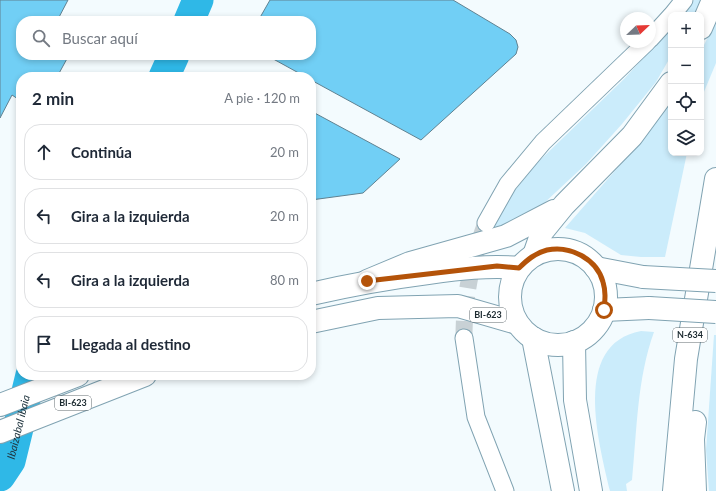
<!DOCTYPE html>
<html lang="es">
<meta charset="utf-8">
<style>
:root{--surface:#fff;--page:#f2f2f3;--text:#1f2937;--muted:#747a83;--line:#e0e1e3}
body{margin:0;font-family:Lato,sans-serif;background:var(--page);color:var(--text)}
.controls{position:absolute;right:12px;top:12px;display:grid;overflow:hidden;border-radius:8px;box-shadow:0 2px 6px #0003}
.controls button{width:36px;height:36px;display:grid;place-items:center;padding:0;border:0;border-bottom:1px solid var(--line);background:var(--surface);color:var(--text);font:20px sans-serif}
.compass{position:absolute;left:620px;top:12px;width:36px;height:36px;border-radius:50%;background:var(--surface);box-shadow:0 2px 6px #0003;rotate:67deg}
.stop{position:absolute;width:12px;height:12px;margin:-9px;border:3px solid #b45309;border-radius:50%;background:#fff}
.stop.end{background:#b45309;border-color:#fff;box-shadow:0 1px 4px #0008}
.list{margin:0;padding:0;list-style:none}
h2{display:flex;justify-content:space-between;align-items:center;height:52px;margin:0;padding:0 16px;font-size:17px}
h2 small{font-size:13px;font-weight:400;color:var(--muted)}
.list li{display:grid;grid-template-columns:26px 1fr auto;gap:12px;align-items:center;box-sizing:border-box;height:56px;margin:0 8px 8px;padding:0 8px;border:1px solid var(--line);border-radius:16px}
.list b{display:block;font-size:15px;white-space:nowrap}
.list em{font-size:13px;font-style:normal;color:var(--muted)}
.icon{flex:none;width:22px;height:22px;fill:none;stroke:currentColor;stroke-width:2;stroke-linecap:round;stroke-linejoin:round}
.map{position:relative;flex:none;width:716px;height:491px;overflow:hidden}
.search{position:absolute;background:var(--surface);box-shadow:0 2px 6px #0003;left:16px;top:16px;width:300px;height:44px;display:flex;align-items:center;gap:10px;box-sizing:border-box;padding:0 14px;border-radius:16px;color:var(--muted);font-size:15px}
.panel{position:absolute;background:var(--surface);box-shadow:0 2px 6px #0003;left:16px;top:72px;width:300px;height:308px;border-radius:16px}
.map>svg:first-child{display:block}
.green{fill:#cbecfb}
.lines{fill:none;stroke-linecap:round;stroke-linejoin:round}
.river{stroke:#2fb8e7;stroke-width:31}
.building{fill:#71cff5;stroke:#608291}
.street-tunnel{stroke:#c8d1d5;stroke-width:17;stroke-dasharray:17 8;stroke-linecap:butt}
.street-casing{stroke:#80a3b2;stroke-width:19}
.primary-casing{stroke:#80a3b2;stroke-width:24}
.highway-casing{stroke:#80a3b2;stroke-width:24}
.street{stroke:#fff;stroke-width:17}
.primary{stroke:#fff;stroke-width:22}
.highway{stroke:#fff;stroke-width:22}
.primary-bridge-casing{stroke:#80a3b2;stroke-width:24;stroke-linecap:butt}
.primary-bridge{stroke:#fff;stroke-width:22}
.route{stroke:#b45309;stroke-width:5}
.labels{text-anchor:middle;stroke-width:4;stroke-linejoin:round;paint-order:stroke}
.shield{fill:#fff;stroke:#606a6e;stroke-width:1}
.shield-label{font-size:9px;font-weight:bold;fill:#1c2a30}
.water-label{font-size:11px;font-style:italic;fill:#20353f;stroke:#fff}
</style>
<div class="map">
<svg width="716" height="491" viewBox="0 0 716 491">
<rect width="100%" height="100%" fill="#f3fbfe"/>
<g class="green">
<polygon points="694,0 701,0 694,15 682,15"/>
<polygon points="716,21 716,63 701,99 701,51"/>
<polygon points="671,28 671,56 656,82 622,124 586,164 541,206 521,220 493,229 512,194 536,164 624,79"/>
<polygon points="671,100 671,153 687,153 665,257 641,257 621,255 585,233 565,228 620,165"/>
<path d="M641,331L654,332C637,379 637,430 632,480L626,484L627,491H610C599,443 571,344 641,331Z"/>
<polygon points="714,335 716,335 716,491 709,491 706,450"/>
</g>
<g class="lines">
<g class="river">
<polyline points="189,21 198,0"/>
<polyline points="164,77 174,55"/>
<path id="s1" d="M0,476L10,461L31,375"/>
</g>
</g>
<g class="building">
<polygon points="0,0 68,0 57,21 21,21 21,55 69,55 57,77 21,77 21,101 12,95 0,118"/>
<polygon points="270,0 453,0 510,34 516,40 518,47 516,54 421,140 311,80 311,77 306,77 266,55 311,55 311,21 258,21"/>
<polygon points="311,111 400,159 363,193 311,200"/>
</g>
<g class="lines">
<path class="street-tunnel" d="M464,338C464,295 471,263 486,223"/>
<g class="street-casing">
<g id="street">
<polyline points="672,15 684,0"/>
<polyline points="650,39 671,16"/>
<polyline points="486,223 508,184 543,142 647,42"/>
<polyline points="464,338 476,417 505,491"/>
</g>
</g>
<g class="primary-casing">
<g id="primary">
<circle cx="558" cy="297" r="48"/>
<polyline points="596,268 643,277"/>
<path d="M311,294C350,285 389,278 428,273C458,269 489,265 519,268"/>
<polyline points="604,310 649,308"/>
<polyline points="311,322 378,308 458,306 517,323"/>
<polyline points="533,338 563,491"/>
<polyline points="574,342 575,400 591,491"/>
<polyline points="0,405 78,375"/>
<polyline points="0,432 145,375"/>
</g>
</g>
<g class="highway-casing">
<g id="highway">
<polyline points="701,28 713,0"/>
<polyline points="534,255 542,232 564,205 632,136 671,83"/>
<polyline points="367,281 410,263 506,236 554,211"/>
<polyline points="674,491 686,359 716,179"/>
<polyline points="695,491 693,439 695,422"/>
</g>
</g>
<use href="#street" class="street"/>
<use href="#primary" class="primary"/>
<use href="#highway" class="highway"/>
<g class="primary-bridge-casing">
<g id="primary-bridge">
<polyline points="643,277 716,281"/>
<polyline points="649,308 716,312"/>
</g>
</g>
<use href="#primary-bridge" class="primary-bridge"/>
</g>
<g class="lines">
<path class="route" d="M367,281L497,266L519,268C527,260 535,253 547,250C570,245 597,259 603,282C606,292 605,300 604,310"/>
</g>
<g class="labels">
<g class="shield">
<rect x="470" y="308" width="36" height="14" rx="3"/>
<rect x="673" y="328" width="34" height="14" rx="3"/>
<rect x="55" y="396" width="36" height="14" rx="3"/>
</g>
<g class="shield-label">
<text x="488" y="318">BI-623</text>
<text x="690" y="338">N-634</text>
<text x="73" y="406">BI-623</text>
</g>
<g class="water-label">
<text dy="4" stroke="none"><textPath href="#s1" startOffset="53">Ibaizabal ibaia</textPath></text>
</g>
</g>
</svg>
<div class="controls">
<button>+</button>
<button>−</button>
<button><svg class="icon" aria-label="locate" viewBox="0 0 24 24"><circle cx="12" cy="12" r="6"/><path d="M12 2v4M12 18v4M2 12h4M18 12h4"/></svg></button>
<button><svg class="icon" aria-label="layers" viewBox="0 0 24 24"><path d="M12 4l9 5-9 5-9-5zM3 14l9 5 9-5"/></svg></button>
</div>
<svg class="compass" viewBox="-18 -18 36 36"><path d="M0-13l5 13h-10z" fill="#e53935"/><path d="M0 13l5-13h-10z" fill="#747a83"/></svg>
<div class="stop" style="left:604px;top:310px"></div>
<div class="stop end" style="left:367px;top:281px"></div>
<div class="search"><svg class="icon" aria-label="search" viewBox="0 0 24 24"><circle cx="10" cy="10" r="6"/><path d="M15 15l6 6"/></svg>Buscar aquí</div>
<section class="panel">
<h2>2 min<small>A pie · 120 m</small></h2>
<ul class="list">
<li><svg class="icon" aria-label="ahead" viewBox="0 0 24 24"><path d="M12 20V5M6 11l6-6 6 6"/></svg><div><b>Continúa</b></div><em>20 m</em></li>
<li><svg class="icon" aria-label="left" viewBox="0 0 24 24"><path d="M17 20v-9H6M10 6l-5 5 5 5"/></svg><div><b>Gira a la izquierda</b></div><em>20 m</em></li>
<li><svg class="icon" aria-label="left" viewBox="0 0 24 24"><path d="M17 20v-9H6M10 6l-5 5 5 5"/></svg><div><b>Gira a la izquierda</b></div><em>80 m</em></li>
<li><svg class="icon" aria-label="arrive" viewBox="0 0 24 24"><path d="M6 21V4h12l-3 4 3 4H6"/></svg><div><b>Llegada al destino</b></div></li>
</ul>
</section>
</div>
